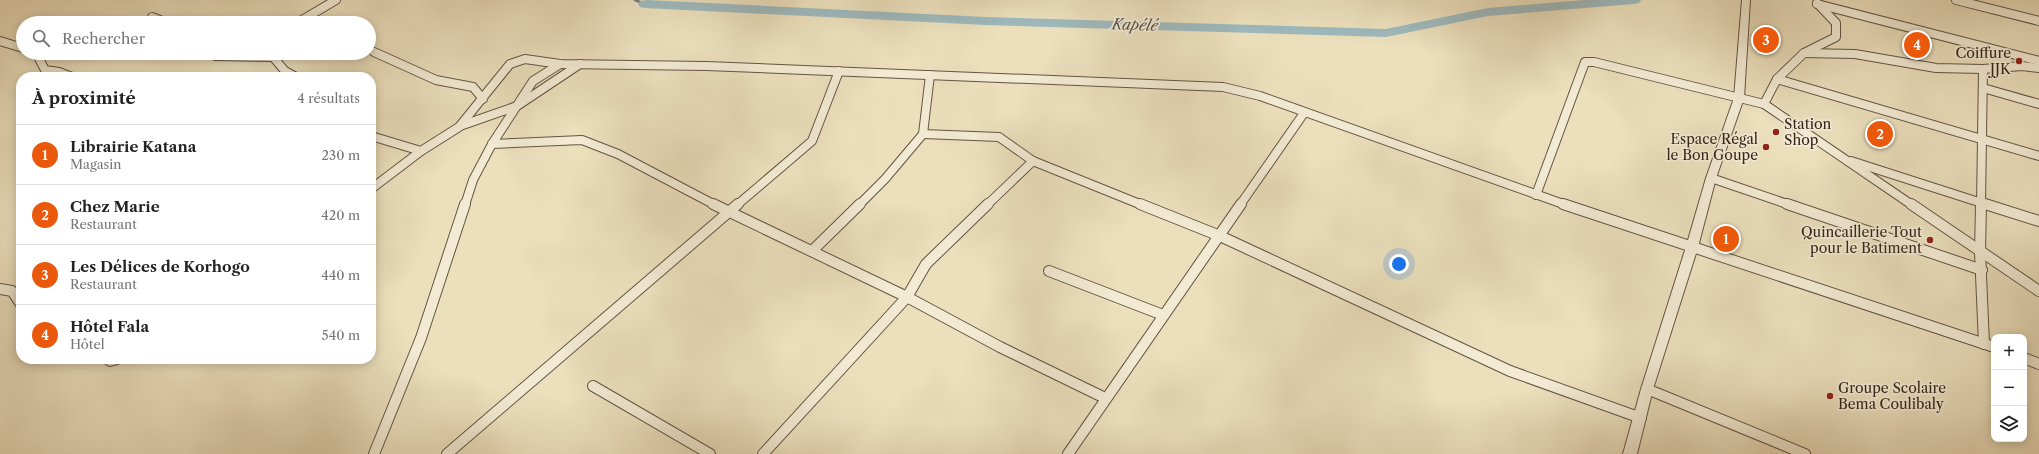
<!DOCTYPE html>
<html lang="fr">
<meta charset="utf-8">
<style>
:root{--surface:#fff;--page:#f6f6f6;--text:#222;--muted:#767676;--line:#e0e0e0;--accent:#ea580c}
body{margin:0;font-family:"Libre Caslon Text",serif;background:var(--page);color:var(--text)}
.controls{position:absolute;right:12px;bottom:12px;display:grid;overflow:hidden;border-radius:8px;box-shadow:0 2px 10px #0003}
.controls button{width:36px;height:36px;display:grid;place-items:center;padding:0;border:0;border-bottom:1px solid var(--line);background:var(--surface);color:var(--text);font:20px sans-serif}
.you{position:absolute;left:1399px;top:264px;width:14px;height:14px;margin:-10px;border:3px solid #fff;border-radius:50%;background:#1a73e8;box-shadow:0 0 0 6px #1a73e833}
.badge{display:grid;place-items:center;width:26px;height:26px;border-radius:50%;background:var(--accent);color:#fff;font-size:13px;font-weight:700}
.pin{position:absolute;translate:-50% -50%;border:2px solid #fff;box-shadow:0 1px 4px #0006}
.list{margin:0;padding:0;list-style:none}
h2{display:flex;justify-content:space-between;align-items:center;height:52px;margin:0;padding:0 16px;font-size:17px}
h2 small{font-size:13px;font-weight:400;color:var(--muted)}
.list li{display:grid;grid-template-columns:26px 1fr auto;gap:12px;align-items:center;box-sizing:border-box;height:60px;padding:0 16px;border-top:1px solid var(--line)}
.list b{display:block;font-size:15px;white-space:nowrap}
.list p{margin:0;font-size:13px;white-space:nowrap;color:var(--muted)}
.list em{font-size:13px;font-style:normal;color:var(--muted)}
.icon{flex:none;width:22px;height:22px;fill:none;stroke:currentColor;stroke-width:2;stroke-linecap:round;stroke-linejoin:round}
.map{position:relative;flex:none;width:2039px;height:454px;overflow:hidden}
.search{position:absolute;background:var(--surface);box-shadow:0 2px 10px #0003;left:16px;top:16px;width:360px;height:44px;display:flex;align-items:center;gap:10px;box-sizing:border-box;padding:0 14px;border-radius:22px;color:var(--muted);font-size:15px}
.panel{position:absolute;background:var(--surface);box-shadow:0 2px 10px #0003;left:16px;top:72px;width:360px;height:292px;border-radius:16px}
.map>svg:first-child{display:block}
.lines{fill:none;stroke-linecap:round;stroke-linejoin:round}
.stream{stroke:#747e7d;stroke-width:2.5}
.river{fill:#9eb9bd;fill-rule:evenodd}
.minor-far1-casing{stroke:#635444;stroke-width:10}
.minor-casing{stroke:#635444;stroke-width:12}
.tertiary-casing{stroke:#635444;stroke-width:2}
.minor-far1{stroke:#f2ead3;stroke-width:8}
.minor{stroke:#f2ead3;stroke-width:10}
.tertiary{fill:#f2ead3;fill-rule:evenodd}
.poi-dot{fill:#8f2418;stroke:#f2ead3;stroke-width:1.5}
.labels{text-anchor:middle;stroke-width:3.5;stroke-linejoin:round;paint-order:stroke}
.poi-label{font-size:14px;fill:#36251c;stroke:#f2ead3;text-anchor:end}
.water-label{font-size:15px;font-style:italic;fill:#55514c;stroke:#f2ead3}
</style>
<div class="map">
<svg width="2039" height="454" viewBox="0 0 2039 454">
<rect width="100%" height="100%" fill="#ebdfbc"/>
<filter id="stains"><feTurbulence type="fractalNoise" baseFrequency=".005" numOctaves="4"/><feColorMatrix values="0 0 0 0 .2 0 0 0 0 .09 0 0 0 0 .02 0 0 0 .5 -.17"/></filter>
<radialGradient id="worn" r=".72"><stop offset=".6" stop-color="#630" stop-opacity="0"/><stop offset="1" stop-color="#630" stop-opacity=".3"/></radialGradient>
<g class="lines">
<polyline class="stream" points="635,0 645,4"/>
<polygon class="river" points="647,0 986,17 1386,29 1488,8 1584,0 1641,0 1639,3 1634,4 1488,16 1386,37 986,25 645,8 640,7 638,4 640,1"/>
<g class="minor-far1-casing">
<g id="minor-far1">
<polyline points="1956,0 2039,21"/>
<polyline points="1817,4 2039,61"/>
<polyline points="152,17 167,23"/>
<polyline points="297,23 336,0"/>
<polyline points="0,41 23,48"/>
<polyline points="374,52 436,80 473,87 483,99"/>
<polyline points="36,53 45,70 59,72 72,77"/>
<polyline points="210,53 215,56 273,57 285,71 296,77"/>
<polyline points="1804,53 1855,54 1936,68 1983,69 2022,66 2039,68"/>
<polyline points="1777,79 2039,156"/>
<polyline points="1983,88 2039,104"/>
<polyline points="1764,104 1777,79 1804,53 1836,37 1836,23 1817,3"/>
<polyline points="460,126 517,106 580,64"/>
<polyline points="923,134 999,137 1033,161 1142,205"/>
<polyline points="371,136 421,151"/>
<polyline points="492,144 582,140 618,154 715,205"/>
<polyline points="1851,161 1988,205"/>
<polyline points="1711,178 1790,205"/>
<polyline points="371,189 421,151 459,127 510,64 525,59 560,64 706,66 1223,87 1260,96 1566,205"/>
<polyline points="1536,195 1585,62 1594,62 1764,104 1912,205"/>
<polyline points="465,205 473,180 492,144 533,81 560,64"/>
<polyline points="737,205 812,141 839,71"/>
<polyline points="859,205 885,179 923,134 930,75"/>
<polyline points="987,205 1033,161"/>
<polyline points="1240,205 1304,113"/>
<polyline points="1981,205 1983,69"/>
</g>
</g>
<g class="minor-casing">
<g id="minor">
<polyline points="713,204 907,297 1000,347 1105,398"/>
<polyline points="1140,204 1220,236 1510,371 1641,418"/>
<polyline points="1563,204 1994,347"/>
<polyline points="1787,204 1982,270"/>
<polyline points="1911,204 2039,291"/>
<polyline points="1981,204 1980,252 1984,344"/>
<polyline points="1985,204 2039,221"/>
<polyline points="812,251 860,204"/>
<polyline points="1049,271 1163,315"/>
<polyline points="0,289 12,291 21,304"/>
<polyline points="2024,358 2039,364"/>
<polyline points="108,359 110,361 117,359"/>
<polyline points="593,386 710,454"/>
<polyline points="1647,389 1805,454"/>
<polyline points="374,454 421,338 465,204"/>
<polyline points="447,454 738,204"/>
<polyline points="763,454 907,297 926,264 988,204"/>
<polyline points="1068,454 1241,204"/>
</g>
</g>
<g class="tertiary-casing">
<polygon id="tertiary" points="1742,0 1750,0 1744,98 1716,178 1698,247 1653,389 1637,454 1623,454 1641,389 1686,247 1706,178 1734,98"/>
</g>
<use href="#minor-far1" class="minor-far1"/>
<use href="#minor" class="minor"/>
<use href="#tertiary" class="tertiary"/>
</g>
<g class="poi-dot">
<circle cx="2019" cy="61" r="4"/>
<circle cx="1776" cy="132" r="4"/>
<circle cx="1766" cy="147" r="4"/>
<circle cx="1930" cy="240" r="4"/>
<circle cx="1830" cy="396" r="4"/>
</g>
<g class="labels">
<g class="poi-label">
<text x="2011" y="58">Coiffure<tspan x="2011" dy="16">JJK</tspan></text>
<text x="1784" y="129" text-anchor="start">Station<tspan x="1784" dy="16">Shop</tspan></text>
<text x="1758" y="144">Espace Régal<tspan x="1758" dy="16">le Bon Goupe</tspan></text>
<text x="1922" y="237">Quincaillerie Tout<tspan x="1922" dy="16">pour le Batiment</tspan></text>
<text x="1838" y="393" text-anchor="start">Groupe Scolaire<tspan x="1838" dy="16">Bema Coulibaly</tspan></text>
</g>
<g class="water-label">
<text transform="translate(1135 25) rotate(2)" y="5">Kapélé</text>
</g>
</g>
<rect width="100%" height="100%" filter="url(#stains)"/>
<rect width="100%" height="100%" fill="url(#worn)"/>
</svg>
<div class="controls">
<button>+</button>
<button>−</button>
<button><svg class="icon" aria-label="layers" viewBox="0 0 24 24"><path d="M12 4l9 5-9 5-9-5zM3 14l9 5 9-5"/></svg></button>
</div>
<div class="you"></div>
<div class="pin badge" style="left:1726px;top:239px">1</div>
<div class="pin badge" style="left:1880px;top:134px">2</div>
<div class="pin badge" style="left:1766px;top:40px">3</div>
<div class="pin badge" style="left:1917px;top:45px">4</div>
<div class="search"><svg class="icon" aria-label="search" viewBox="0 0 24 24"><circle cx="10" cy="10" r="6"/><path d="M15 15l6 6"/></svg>Rechercher</div>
<section class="panel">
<h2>À proximité<small>4 résultats</small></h2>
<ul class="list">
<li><span class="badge">1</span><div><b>Librairie Katana</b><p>Magasin</p></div><em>230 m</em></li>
<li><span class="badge">2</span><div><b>Chez Marie</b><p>Restaurant</p></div><em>420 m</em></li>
<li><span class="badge">3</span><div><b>Les Délices de Korhogo</b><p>Restaurant</p></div><em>440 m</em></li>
<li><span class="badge">4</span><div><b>Hôtel Fala</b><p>Hôtel</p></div><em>540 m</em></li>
</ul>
</section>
</div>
